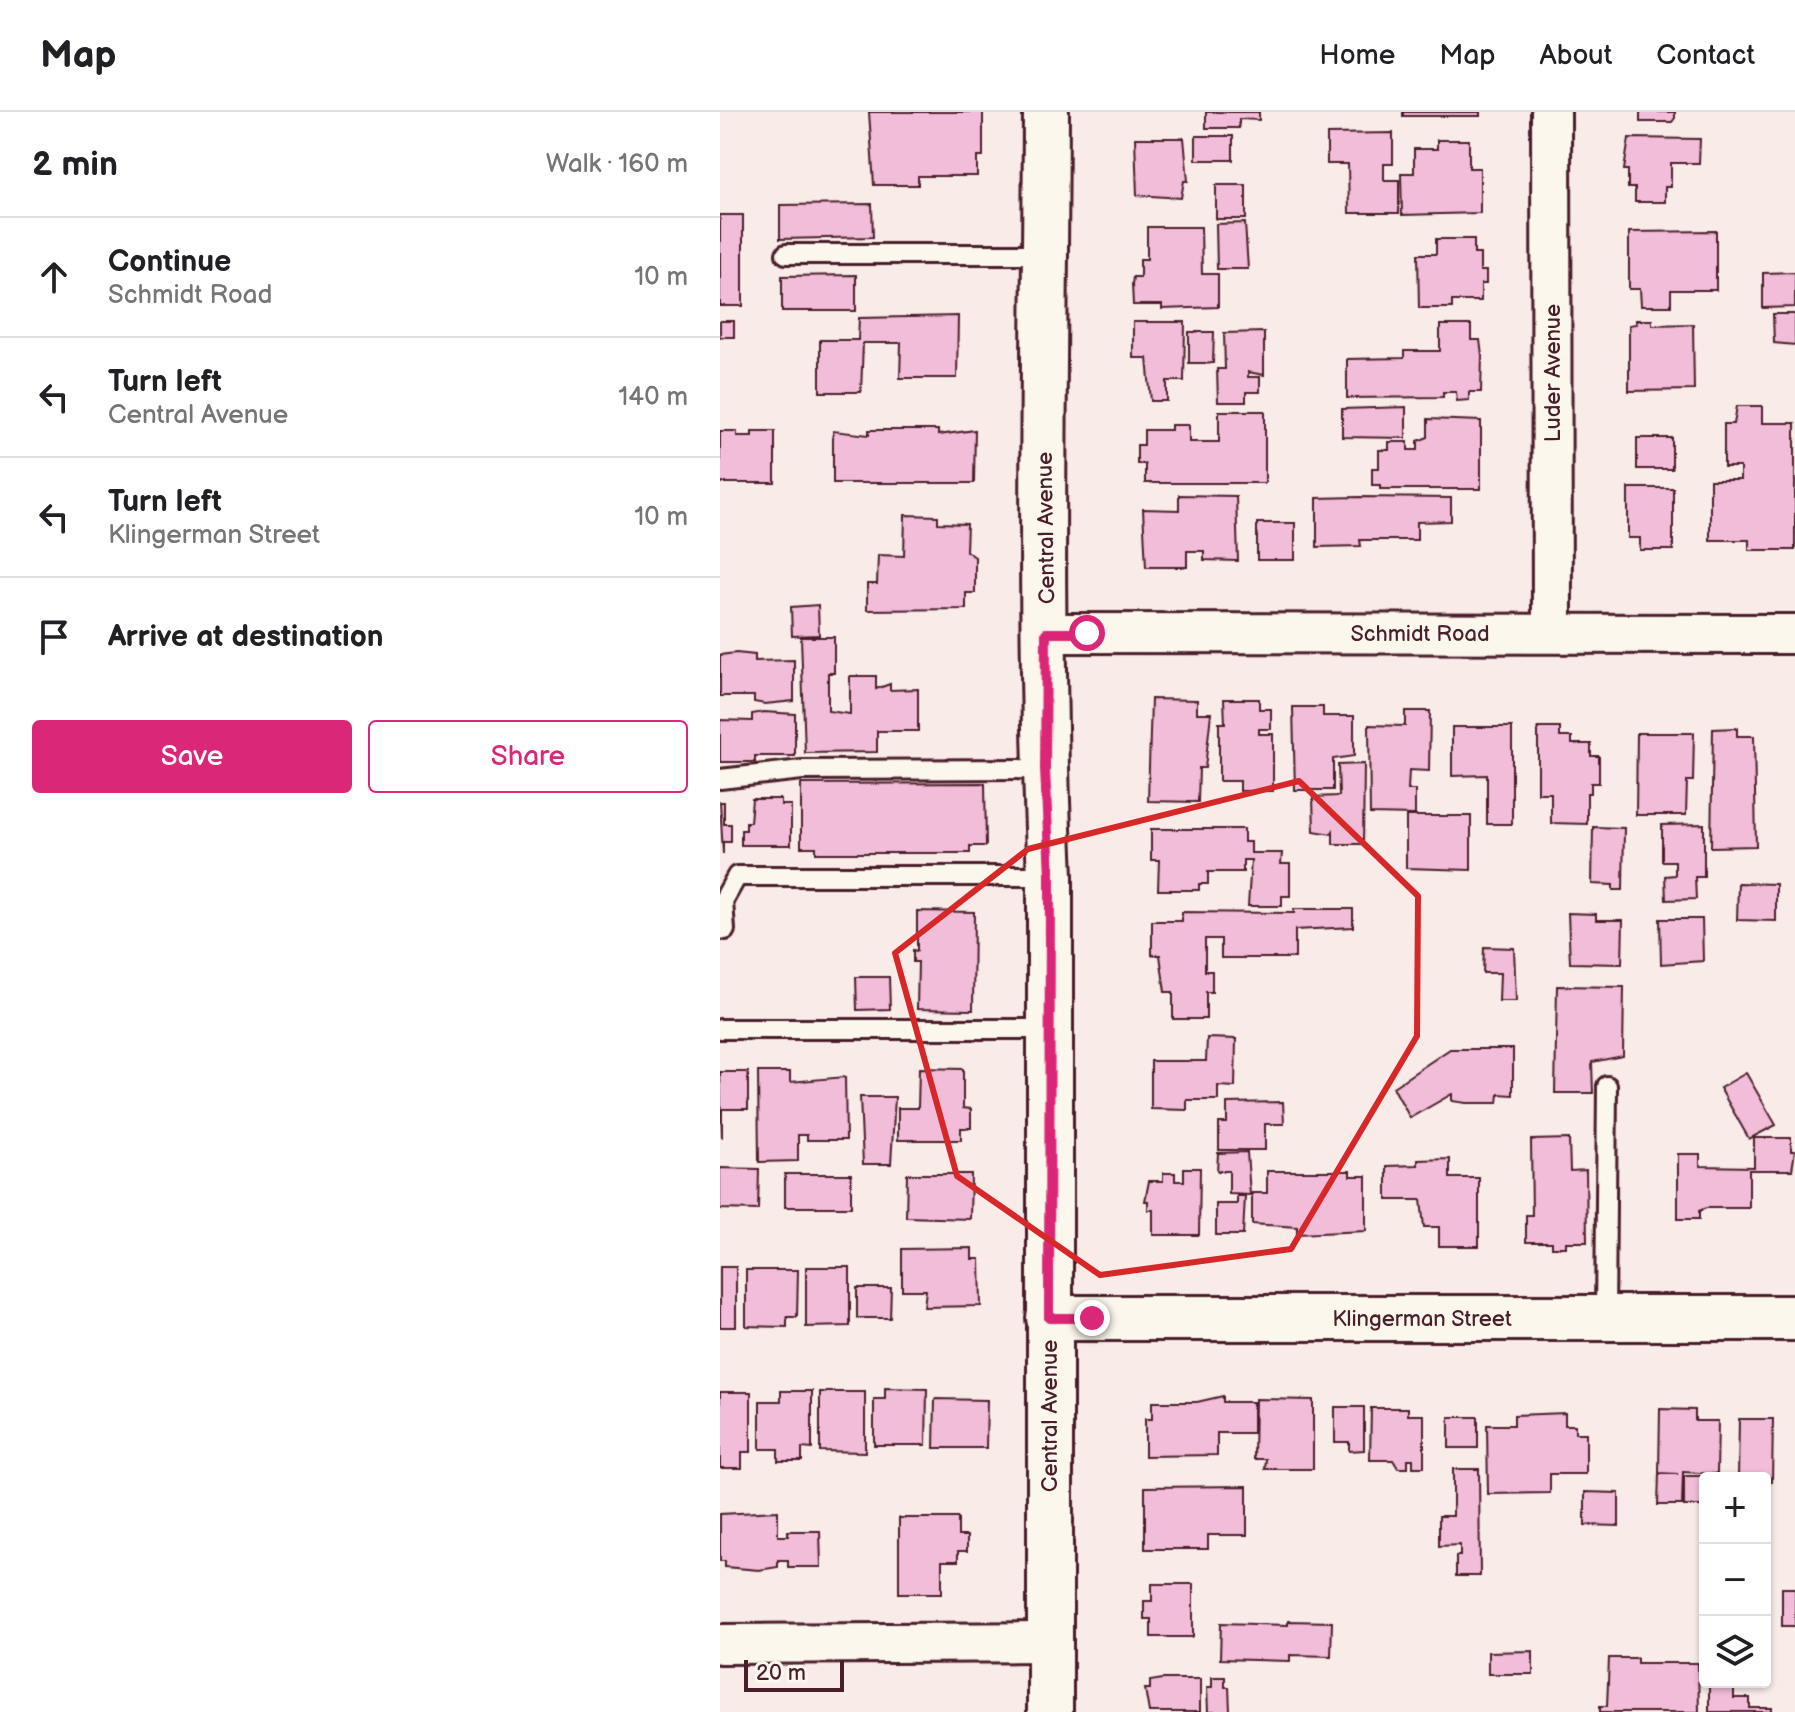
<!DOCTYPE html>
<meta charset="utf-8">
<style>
:root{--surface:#fff;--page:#f2f2f2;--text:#202124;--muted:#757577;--line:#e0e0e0;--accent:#db2777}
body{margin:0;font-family:"Balsamiq Sans",sans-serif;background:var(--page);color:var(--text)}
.controls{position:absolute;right:24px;bottom:24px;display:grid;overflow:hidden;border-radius:8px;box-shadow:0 2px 6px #0004}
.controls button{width:72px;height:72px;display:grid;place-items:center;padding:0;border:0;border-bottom:2px solid var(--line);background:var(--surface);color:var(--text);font:40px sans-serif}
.scale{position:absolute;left:24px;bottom:20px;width:100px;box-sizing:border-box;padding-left:8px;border:4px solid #4a1f2b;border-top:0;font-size:22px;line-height:28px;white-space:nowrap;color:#4a1f2b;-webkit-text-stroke:6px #fbf7ec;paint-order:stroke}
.stop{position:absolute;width:24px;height:24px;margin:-18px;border:6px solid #db2777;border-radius:50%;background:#fff}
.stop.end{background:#db2777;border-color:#fff;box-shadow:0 2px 8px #0008}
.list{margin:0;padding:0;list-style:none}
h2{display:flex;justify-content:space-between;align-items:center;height:104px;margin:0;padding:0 32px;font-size:34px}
h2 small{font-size:26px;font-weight:400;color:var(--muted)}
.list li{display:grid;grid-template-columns:52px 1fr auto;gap:24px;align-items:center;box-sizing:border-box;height:120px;padding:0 32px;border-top:2px solid var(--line)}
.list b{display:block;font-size:30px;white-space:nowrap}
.list p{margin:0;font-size:26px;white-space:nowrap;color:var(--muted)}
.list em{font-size:26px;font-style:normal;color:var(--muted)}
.actions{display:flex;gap:16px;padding:24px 32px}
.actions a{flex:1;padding:18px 0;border:2px solid var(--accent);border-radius:8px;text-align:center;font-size:28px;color:var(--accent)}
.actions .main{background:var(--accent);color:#fff}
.icon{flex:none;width:44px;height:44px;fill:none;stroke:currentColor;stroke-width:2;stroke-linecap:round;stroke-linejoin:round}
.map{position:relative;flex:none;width:1075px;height:1600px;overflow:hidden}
header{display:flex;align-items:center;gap:48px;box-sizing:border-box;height:112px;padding:0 40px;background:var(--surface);border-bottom:2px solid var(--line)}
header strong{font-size:38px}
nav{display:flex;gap:44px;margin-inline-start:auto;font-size:28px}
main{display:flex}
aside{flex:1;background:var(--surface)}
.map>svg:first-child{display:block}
.building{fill:#f1bdd9;stroke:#4a1f2b;stroke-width:2}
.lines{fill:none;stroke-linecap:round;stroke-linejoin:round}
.service-casing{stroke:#4a1f2b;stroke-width:24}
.minor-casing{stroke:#4a1f2b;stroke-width:44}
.tertiary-casing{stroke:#4a1f2b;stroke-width:50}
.service{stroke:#fbf7ec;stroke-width:18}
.minor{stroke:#fbf7ec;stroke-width:38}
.tertiary{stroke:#fbf7ec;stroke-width:44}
.route{stroke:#db2777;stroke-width:10}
.marked{fill:none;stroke:#d62828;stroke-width:6;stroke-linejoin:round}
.labels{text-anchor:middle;stroke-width:7;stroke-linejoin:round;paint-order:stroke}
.street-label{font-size:22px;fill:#4a1f2b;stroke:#fbf7ec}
</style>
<header>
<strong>Map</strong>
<nav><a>Home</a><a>Map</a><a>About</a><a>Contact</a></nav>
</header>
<main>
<aside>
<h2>2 min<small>Walk · 160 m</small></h2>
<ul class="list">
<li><svg class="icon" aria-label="ahead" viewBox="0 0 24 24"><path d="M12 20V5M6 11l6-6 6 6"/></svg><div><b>Continue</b><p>Schmidt Road</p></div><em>10 m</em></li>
<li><svg class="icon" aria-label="left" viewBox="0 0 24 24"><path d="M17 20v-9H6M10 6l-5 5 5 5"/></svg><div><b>Turn left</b><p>Central Avenue</p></div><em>140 m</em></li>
<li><svg class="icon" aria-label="left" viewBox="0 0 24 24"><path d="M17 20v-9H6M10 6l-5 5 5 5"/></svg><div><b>Turn left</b><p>Klingerman Street</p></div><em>10 m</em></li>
<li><svg class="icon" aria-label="arrive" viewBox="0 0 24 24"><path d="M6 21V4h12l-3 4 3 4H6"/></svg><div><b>Arrive at destination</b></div></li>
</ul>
<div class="actions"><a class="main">Save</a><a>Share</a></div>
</aside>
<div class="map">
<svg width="1075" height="1600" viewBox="0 0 1075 1600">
<rect width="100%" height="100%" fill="#f9ebe8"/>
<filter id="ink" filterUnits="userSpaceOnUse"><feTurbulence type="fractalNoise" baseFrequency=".0125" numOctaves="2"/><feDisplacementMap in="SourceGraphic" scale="16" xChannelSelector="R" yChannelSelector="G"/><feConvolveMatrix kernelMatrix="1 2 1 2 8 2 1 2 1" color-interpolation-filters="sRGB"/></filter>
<g filter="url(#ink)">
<g class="building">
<polygon points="149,0 263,0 263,45 257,45 257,64 198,64 198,73 154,73"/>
<polygon points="486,0 539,0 539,8 519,7 519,16 486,16"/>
<rect x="683" y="0" width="77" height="4"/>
<polygon points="920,0 955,0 955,6 952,10 920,10"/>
<polygon points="673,21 673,52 664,52 664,68 679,68 679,101 629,101 628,52 607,52 607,22"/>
<rect x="476" y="24" width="37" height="24"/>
<polygon points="415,26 464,26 468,69 464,69 461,86 417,83"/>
<polygon points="909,26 980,27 979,51 951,51 951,75 945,75 945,90 915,90 915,76 908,76 908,58 904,58"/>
<polygon points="717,28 749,28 749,56 760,56 760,101 682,103 681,61 694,61 694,37 717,37"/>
<rect x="496" y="73" width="30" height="34"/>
<polygon points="152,92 153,125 60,127 60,93"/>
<rect x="0" y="103" width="23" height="91"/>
<polygon points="525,111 528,157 497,157 496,112"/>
<polygon points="427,115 481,115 482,162 498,162 498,195 442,197 442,193 413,193 412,172 413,165 420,165 420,147 427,147"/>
<polygon points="996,119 996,178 951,178 951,194 921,194 920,177 909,177 909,120"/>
<polygon points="716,127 754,127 754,142 760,142 760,159 766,159 766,172 761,172 761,189 732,189 732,196 699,196 698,142 716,142"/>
<polygon points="1075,160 1075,195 1043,196 1043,161"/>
<polygon points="136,163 136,199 62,199 62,164"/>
<polygon points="1053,202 1075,202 1075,233 1054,231"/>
<polygon points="238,204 237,266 180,266 181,231 143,231 141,280 100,280 100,228 138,228 139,206"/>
<polygon points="916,208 932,208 932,213 973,212 974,278 909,279 909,213 916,212"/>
<rect x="0" y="209" width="14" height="16"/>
<polygon points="413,210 465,210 464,269 447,269 447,289 431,289 427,246 413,246"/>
<polygon points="720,213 751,213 751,228 760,228 762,244 761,280 749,280 749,288 737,289 736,280 723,280 723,285 627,286 627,247 684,246 684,239 720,239"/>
<polygon points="469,220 494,220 493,251 469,251"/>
<polygon points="544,220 544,263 528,260 528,265 540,265 540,280 526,280 526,290 498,290 497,257 505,257 504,221"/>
<polygon points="1017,294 1042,294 1042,311 1075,311 1075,438 1029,438 1029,428 990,428 990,368 1020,368 1020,355 1004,355 1004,312 1014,312"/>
<polygon points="686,295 686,326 622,325 622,297"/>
<polygon points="499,299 545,299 545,371 425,371 425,352 417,352 417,333 424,333 424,318 451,318 451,313 469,313 469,330 499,330"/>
<polygon points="708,307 761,309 761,377 660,377 660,373 652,373 652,356 659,356 659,338 669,338 669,330 688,330 688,338 698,338 698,329 708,325"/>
<polygon points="149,318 218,318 218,323 255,318 254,371 113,371 113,319 149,323"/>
<polygon points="0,319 17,319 17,324 32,324 32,319 55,319 55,371 0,371"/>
<rect x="917" y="326" width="35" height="31"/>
<polygon points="908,376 953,376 953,438 920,438 920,426 908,426"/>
<polygon points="459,383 516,384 518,449 484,448 484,439 467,439 467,455 426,455 423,397 459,398"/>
<polygon points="639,385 731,386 731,409 697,410 697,428 640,428 641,434 597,435 597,386"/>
<polygon points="185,403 218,404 218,411 247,412 246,439 255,445 255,481 246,481 246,497 147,498 147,472 157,472 158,443 184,444"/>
<rect x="537" y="411" width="38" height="37"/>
<polygon points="98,493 99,523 72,524 71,495"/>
<polygon points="81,525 114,525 114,561 108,561 108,599 130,602 130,564 156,564 156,577 170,572 170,578 198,577 198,619 157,619 157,640 85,641"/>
<polygon points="16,541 35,543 35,549 74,548 74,589 45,592 34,590 34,584 0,584 0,543"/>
<polygon points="431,587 477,588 477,601 491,601 485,656 479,656 478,690 428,689"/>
<polygon points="504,587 539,587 539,597 551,597 551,617 539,617 539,622 553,622 553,679 520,679 520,669 499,669 499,611 505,611"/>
<polygon points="573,595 603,595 603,604 634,604 634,644 613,647 613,678 575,678"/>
<polygon points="685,599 710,599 709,659 689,658 688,678 695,678 695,703 650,702 649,613 685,614"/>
<polygon points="44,600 75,602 75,644 35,644 35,650 0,650 0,608 32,609 32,602"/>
<polygon points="732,615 792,615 792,712 767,712 767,663 732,664"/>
<polygon points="818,616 840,616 840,625 852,625 852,632 871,632 871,644 879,644 879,671 871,671 871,681 867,681 867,712 831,711 831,681 818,681"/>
<polygon points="1017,616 1017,624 1034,624 1036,734 991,735 993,617"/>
<polygon points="917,621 974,621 973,669 967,669 966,703 916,703"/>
<polygon points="644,652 643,732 613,732 613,719 611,722 594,719 593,685 619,684 618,653"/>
<polygon points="265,671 266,734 250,734 250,741 96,741 96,735 81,735 81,672"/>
<polygon points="32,687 61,687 61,693 71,693 71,733 21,733 21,718 26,718 26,710 30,710"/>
<polygon points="0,690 4,690 4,712 11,712 11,730 3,730 3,742"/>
<polygon points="686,704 751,704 751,758 686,756"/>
<polygon points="984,712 984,765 975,765 976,787 946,788 945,764 955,763 955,749 942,749 942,713"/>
<polygon points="873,715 904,716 903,778 893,778 893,773 872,772"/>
<polygon points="431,717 524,717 524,730 531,730 531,741 562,741 561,752 570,752 570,784 562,784 562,794 528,794 531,748 523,748 523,760 488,760 488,772 479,772 479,778 438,778 439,748 431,748"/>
<polygon points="1018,771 1056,772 1056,809 1017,808"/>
<polygon points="574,797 633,797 633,815 575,818 575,846 501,846 501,827 485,827 485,859 492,859 492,880 486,880 486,907 453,907 453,880 445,880 440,843 432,843 432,809 462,809 462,800 574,801"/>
<polygon points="197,799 254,800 253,898 197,897 198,850 193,850 193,838 197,839"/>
<polygon points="848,801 876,802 876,808 903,808 902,852 850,851"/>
<polygon points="940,807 982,807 983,849 941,852"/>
<polygon points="764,835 794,836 796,889 779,889 780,861 763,861"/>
<polygon points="136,865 169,865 170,897 137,898"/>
<polygon points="837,874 904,875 903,944 872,950 873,981 835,981"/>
<polygon points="487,926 516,927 515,975 498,974 498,988 467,988 467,998 431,997 431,949 486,949"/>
<polygon points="730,937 793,937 793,983 779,982 778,991 746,991 732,989 732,982 690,1006 673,975"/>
<polygon points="199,956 243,957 243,996 251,997 251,1016 241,1016 241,1028 178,1028 178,996 198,996"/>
<polygon points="0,960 28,960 28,997 2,997 2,1026"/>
<polygon points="38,960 70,960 70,970 125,965 126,1028 87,1028 87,1023 78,1023 78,1049 39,1050"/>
<polygon points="1026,961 1056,1013 1029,1027 1000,976"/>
<polygon points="140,985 175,985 171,1052 143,1052"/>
<polygon points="563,990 564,1012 545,1012 545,1038 499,1038 499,1011 507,1011 507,991"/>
<polygon points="1034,1026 1071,1026 1071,1039 1075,1039 1072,1058 1029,1058 1029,1096 986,1096 979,1099 979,1107 958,1107 958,1042 980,1042 980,1054 1034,1055"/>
<polygon points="849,1027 850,1059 866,1058 867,1130 846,1130 846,1135 832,1135 832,1130 806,1130 806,1103 812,1103 811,1028"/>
<polygon points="527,1040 530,1083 509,1082 509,1059 497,1059 498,1041"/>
<polygon points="730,1047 730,1066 759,1066 759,1134 719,1134 719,1115 704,1115 701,1088 667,1088 667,1054 698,1053 698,1048"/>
<polygon points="0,1056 39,1057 38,1098 0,1097"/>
<polygon points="464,1056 480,1056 479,1123 433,1123 433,1098 428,1098 428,1089 425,1089 429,1069 443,1069 443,1061 455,1061 455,1069 464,1069"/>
<polygon points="547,1059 630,1059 630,1064 646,1064 646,1119 577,1122 577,1115 532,1112 532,1081 547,1081"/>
<rect x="65" y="1062" width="66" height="33"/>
<polygon points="187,1062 251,1062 250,1107 186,1105"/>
<polygon points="517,1084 525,1084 523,1123 496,1123 496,1092 517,1092"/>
<polygon points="252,1136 252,1147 260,1147 261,1194 204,1195 206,1178 182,1178 182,1137"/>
<rect x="0" y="1155" width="16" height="60"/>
<polygon points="86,1155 130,1155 130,1214 86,1215"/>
<polygon points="26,1158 78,1158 77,1205 67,1205 67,1215 26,1214"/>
<polygon points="137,1176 171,1176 170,1206 137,1206"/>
<polygon points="165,1276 207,1277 206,1333 154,1333 154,1287 165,1287"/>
<polygon points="61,1279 92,1279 92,1337 82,1336 82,1349 58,1349 58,1337 40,1337 40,1289 61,1289"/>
<polygon points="0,1280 31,1280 31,1340 22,1340 22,1356 0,1356"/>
<polygon points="100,1280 145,1280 145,1340 100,1339"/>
<polygon points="503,1284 503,1290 533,1290 533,1321 497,1321 497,1343 425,1344 425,1307 432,1307 432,1290 477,1290"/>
<polygon points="215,1287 267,1288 266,1336 214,1336"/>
<polygon points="535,1287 593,1288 593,1357 545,1357 546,1347 534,1347"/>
<polygon points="615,1295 644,1295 644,1338 629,1339 629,1330 615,1330"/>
<polygon points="651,1296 688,1296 688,1303 704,1303 704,1355 693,1355 693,1347 688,1347 688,1356 678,1356 673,1348 650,1348"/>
<polygon points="940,1297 975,1298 975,1309 998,1309 997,1362 963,1360 962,1393 938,1393 939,1362 958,1362 939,1361"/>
<polygon points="845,1301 845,1313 855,1313 855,1321 866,1321 866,1362 830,1362 830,1381 768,1382 767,1313 794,1313 794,1303"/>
<rect x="729" y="1305" width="29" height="31"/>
<polygon points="1019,1307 1053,1307 1052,1370 1045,1370 1045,1366 1018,1366"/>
<polygon points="733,1357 759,1357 760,1464 736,1464 736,1444 740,1444 740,1433 719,1434 719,1404 733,1404"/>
<polygon points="964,1364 997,1364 985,1366 985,1394 964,1394"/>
<polygon points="527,1374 527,1423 488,1423 488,1437 425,1437 425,1375"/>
<polygon points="865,1380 899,1381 899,1414 865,1413"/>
<polygon points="58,1399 58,1424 68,1424 68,1419 100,1419 101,1455 68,1455 68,1448 58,1448 58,1455 39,1458 5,1455 5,1449 0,1449 0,1402"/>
<polygon points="179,1406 238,1406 238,1424 247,1424 247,1439 238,1439 238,1449 222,1449 222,1481 179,1481"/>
<polygon points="432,1472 473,1472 473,1525 431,1525 431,1507 424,1507 424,1489 432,1489"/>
<rect x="1062" y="1476" width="13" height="38"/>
<polygon points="568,1509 612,1510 611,1544 570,1543 570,1549 500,1547 501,1511 568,1513"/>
<polygon points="813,1539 813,1562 768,1562 768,1540"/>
<polygon points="889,1546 917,1546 917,1551 978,1551 979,1600 880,1600 880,1594 887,1594"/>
<polygon points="492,1565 505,1565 505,1575 509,1575 510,1599 513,1600 488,1600 487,1575 492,1575"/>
<polygon points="443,1567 480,1567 480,1600 429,1600 425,1577 430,1577 430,1569"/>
<polygon points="989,1570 1014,1570 1014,1586 1030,1586 1030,1596 1052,1596 1052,1600 989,1600"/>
</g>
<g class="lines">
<g class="service-casing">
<g id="service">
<polyline points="66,142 325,142"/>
<polyline points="0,667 82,658 325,657"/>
<polyline points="5,818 3,789 17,764 330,764"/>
<polyline points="0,917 329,917"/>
<polyline points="885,1206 887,974"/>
</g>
</g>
<g class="minor-casing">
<g id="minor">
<polyline points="831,0 832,521"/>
<polyline points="326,521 1075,522"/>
<polyline points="0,1532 329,1530"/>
</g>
</g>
<g class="tertiary-casing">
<g id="tertiary">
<path d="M326,0C325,254 318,510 330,764V1600"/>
<polyline points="329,1206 1075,1206"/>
</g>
</g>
<use href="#service" class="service"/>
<use href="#minor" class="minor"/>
<use href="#tertiary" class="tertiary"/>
</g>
</g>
<g class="lines" filter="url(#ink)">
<polyline class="route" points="367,521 326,521 325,657 330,764 329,1206 372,1206"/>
</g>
<path class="marked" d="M579,669L698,784L697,924L571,1137L380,1163L237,1064L175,841L308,737Z"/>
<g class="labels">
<g class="street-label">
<text transform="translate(832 261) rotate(-90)" y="8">Luder Avenue</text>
<text transform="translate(325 416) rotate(-91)" y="8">Central Avenue</text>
<text x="700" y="529">Schmidt Road</text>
<text x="702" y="1214">Klingerman Street</text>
<text transform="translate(329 1304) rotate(-90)" y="8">Central Avenue</text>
</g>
</g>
</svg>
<div class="controls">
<button>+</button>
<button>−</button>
<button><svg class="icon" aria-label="layers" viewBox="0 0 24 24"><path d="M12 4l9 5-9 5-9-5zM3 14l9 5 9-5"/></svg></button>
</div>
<div class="scale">20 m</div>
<div class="stop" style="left:367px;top:521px"></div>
<div class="stop end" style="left:372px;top:1206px"></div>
</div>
</main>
